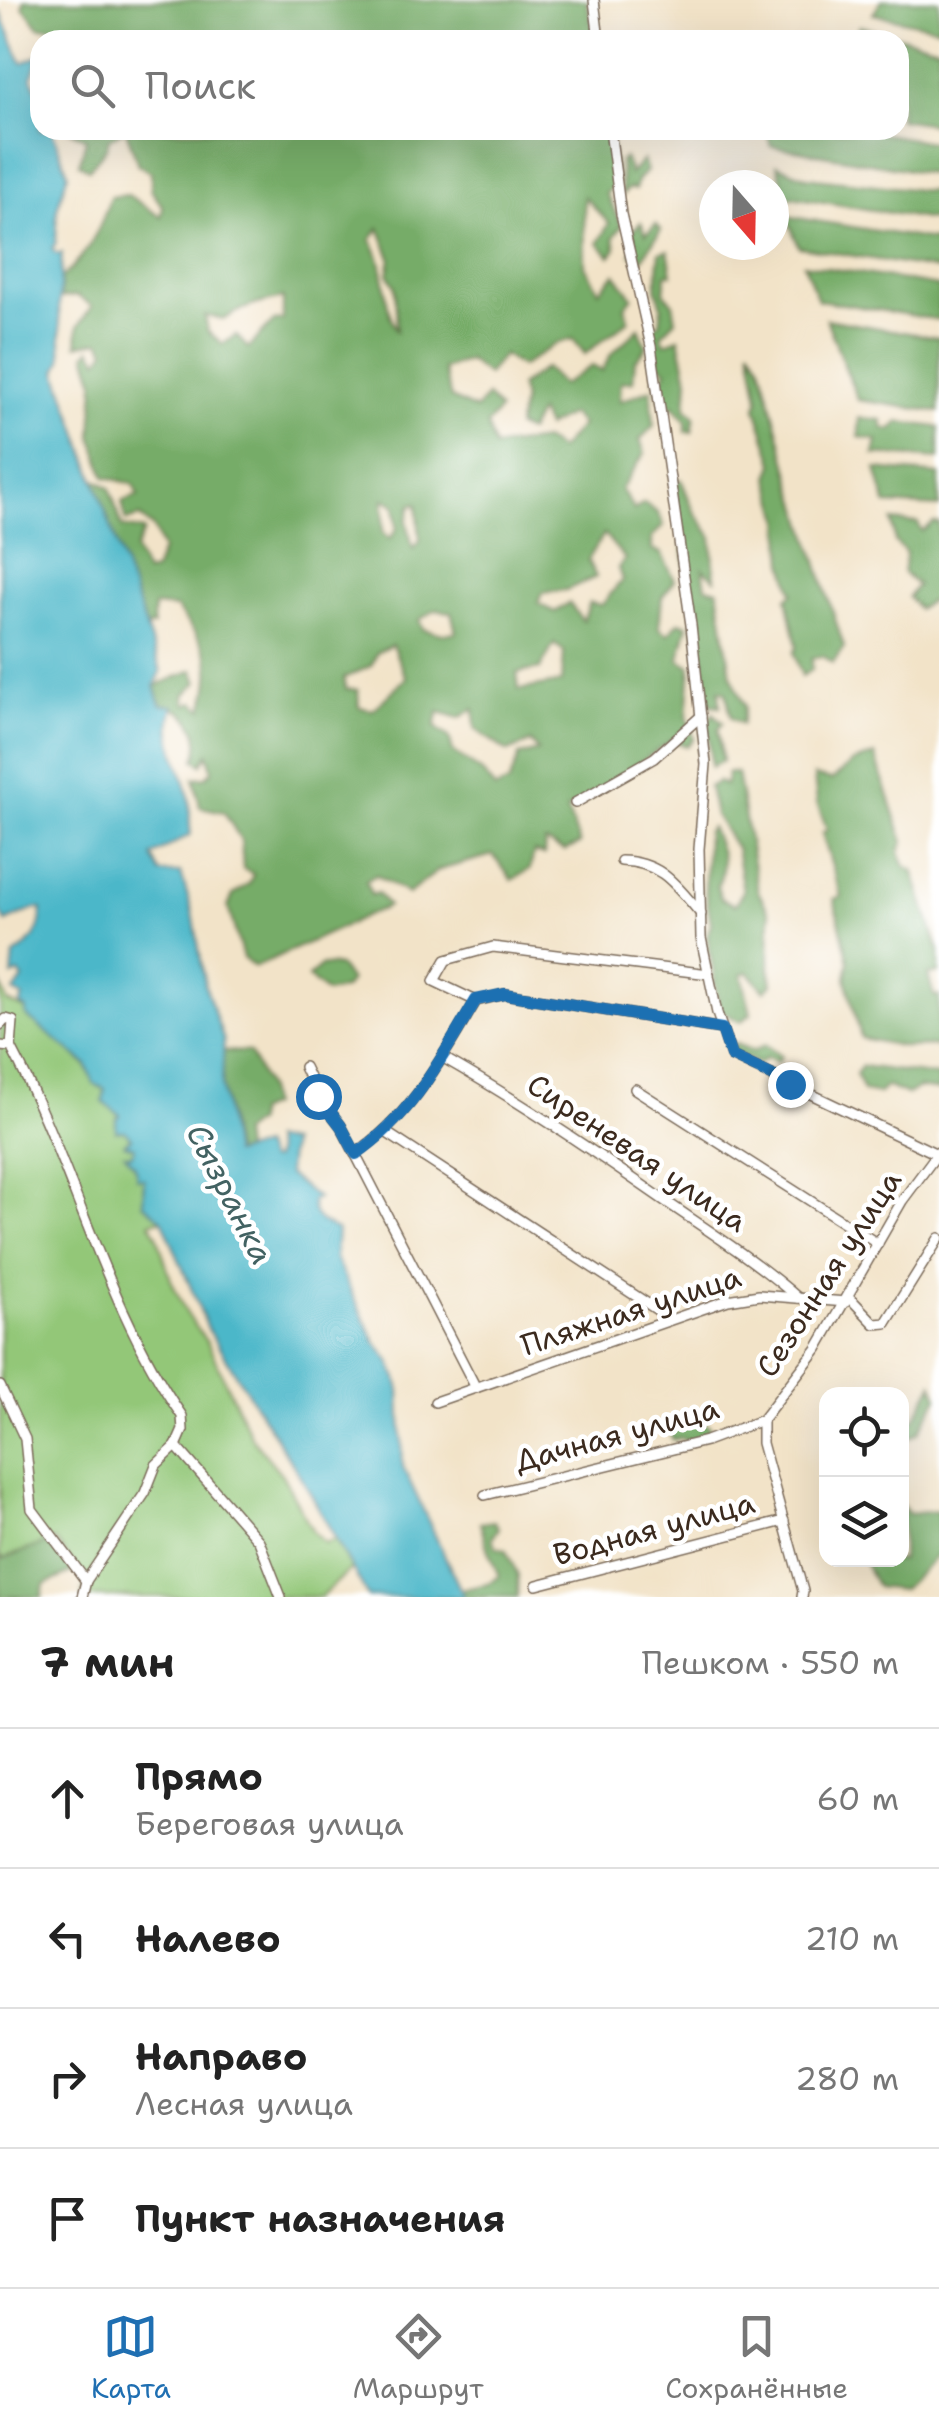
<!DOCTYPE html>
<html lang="ru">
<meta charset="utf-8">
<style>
:root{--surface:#fff;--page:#f2f2f2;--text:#222;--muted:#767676;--line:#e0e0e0;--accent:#1f6fb2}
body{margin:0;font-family:"Shantell Sans",sans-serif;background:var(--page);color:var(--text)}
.controls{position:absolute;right:30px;bottom:30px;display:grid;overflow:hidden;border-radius:20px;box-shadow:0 10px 40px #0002}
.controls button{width:90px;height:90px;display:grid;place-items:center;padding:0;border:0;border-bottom:2px solid var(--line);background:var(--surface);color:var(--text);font:50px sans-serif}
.compass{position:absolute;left:699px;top:170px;width:90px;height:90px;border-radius:50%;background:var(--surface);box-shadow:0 10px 40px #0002;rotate:160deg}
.stop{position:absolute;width:30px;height:30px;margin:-22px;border:8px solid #1f6fb2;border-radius:50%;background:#fff}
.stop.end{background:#1f6fb2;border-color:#fff;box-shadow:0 2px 10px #0008}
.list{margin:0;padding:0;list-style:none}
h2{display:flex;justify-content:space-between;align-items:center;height:130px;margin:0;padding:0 40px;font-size:42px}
h2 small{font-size:32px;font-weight:400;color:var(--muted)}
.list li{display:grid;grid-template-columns:65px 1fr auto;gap:30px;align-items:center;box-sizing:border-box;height:140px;padding:0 40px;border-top:2px solid var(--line)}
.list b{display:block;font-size:38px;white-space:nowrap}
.list p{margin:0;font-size:32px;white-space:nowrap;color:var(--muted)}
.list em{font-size:32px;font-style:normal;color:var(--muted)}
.icon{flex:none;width:55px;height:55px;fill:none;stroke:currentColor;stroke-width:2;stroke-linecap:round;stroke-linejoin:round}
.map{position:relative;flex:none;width:939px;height:1597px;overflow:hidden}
.search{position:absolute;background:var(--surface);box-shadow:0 10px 40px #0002;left:30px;right:30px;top:30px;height:110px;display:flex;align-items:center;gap:25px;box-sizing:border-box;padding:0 35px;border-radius:30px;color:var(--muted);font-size:38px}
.sheet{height:690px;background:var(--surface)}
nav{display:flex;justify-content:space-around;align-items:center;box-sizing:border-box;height:140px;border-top:2px solid var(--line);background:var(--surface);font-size:28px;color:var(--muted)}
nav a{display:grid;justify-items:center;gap:5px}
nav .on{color:var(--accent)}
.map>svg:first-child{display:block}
.green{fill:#93c778;stroke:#67784b;stroke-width:2.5}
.forest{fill:#76ac68;stroke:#586b43;stroke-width:2.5;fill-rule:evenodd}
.water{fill:#4cb7c9;stroke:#447074;stroke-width:2.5}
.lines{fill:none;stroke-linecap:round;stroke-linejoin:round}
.street-casing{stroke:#7b6b5a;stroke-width:12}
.street{stroke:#fff;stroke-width:9}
.route{stroke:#1f6fb2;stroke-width:12}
.labels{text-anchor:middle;stroke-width:9;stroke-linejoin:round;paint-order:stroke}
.street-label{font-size:30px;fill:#3b2a1e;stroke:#fff}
.water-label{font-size:32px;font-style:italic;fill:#426262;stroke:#fff}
</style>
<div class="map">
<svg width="939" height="1597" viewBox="0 0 939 1597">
<rect width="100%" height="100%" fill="#fff"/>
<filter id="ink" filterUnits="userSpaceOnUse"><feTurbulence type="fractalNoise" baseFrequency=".01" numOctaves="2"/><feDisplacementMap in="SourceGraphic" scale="20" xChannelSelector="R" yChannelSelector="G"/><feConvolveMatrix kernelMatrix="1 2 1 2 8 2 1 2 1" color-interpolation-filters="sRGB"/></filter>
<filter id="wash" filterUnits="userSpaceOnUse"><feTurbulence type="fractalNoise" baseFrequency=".0048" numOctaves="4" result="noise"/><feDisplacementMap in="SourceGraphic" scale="40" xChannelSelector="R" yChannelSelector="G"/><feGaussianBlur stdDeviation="2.25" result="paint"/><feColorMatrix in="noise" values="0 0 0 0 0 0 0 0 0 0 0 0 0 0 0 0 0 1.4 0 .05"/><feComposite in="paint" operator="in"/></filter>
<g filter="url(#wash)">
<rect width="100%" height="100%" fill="#f2e3c8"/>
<path class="green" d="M0,981L7,1002L26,1009L86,1065C90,1076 100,1081 107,1092C117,1106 120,1125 131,1138L125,1143L135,1147L131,1156L127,1155L144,1179L143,1204L162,1219L150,1223L157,1235L171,1280L187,1314L208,1344L251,1437L282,1475L313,1532L325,1543L335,1539L352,1568L321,1597H82L86,1581L55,1540L3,1559L0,1555Z"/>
<g class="forest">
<polygon points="24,0 587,0 595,40 74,40 58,27 39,27 23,7"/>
<polygon points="882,0 939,0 939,28 873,14"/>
<polygon points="860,26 939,47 939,125 899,119 899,40 851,40"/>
<polygon points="69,130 124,130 109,139 107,147 89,169 79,164 86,139"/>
<path d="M126,130H604L610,138L617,184L606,193L622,226L614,237L616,249L610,256L598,243L609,223L584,197L585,266L599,291L615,274L633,297L625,306L629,320L585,354L573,339L557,343L521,367L503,355L487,375L468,360L443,369L451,398L476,410L487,396L499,410L487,425L494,447L544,440L559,450L581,425L571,414L546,427L539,412L528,432L517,427L523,400L520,386L545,368L562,385L592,366L602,371L611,354L639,328L647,347L635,361L633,381L621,382L620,401L651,389L654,425L640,440L645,453L621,489L634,510L644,503L658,513L664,525L652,537V550L661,553L675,580L662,597L659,628L668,634L679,622L688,625L679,659L691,666L687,716L694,739L687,746L672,740L586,801L567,810L580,844L564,851L545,842L544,855L534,852L530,869L512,880L493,855L439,870L408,894L376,875L366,881L371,895L378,893L388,906L255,967L243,958L228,907L233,895L250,883L253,874L243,869L241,840L224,812L200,807L194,778L206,777L212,771L208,753L202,764L195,760C205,734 189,707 161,706L155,686L193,670L198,682L185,695L186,704L194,702L203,709C218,658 206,648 176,608L154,606L153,626L146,628L93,478L110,488L122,527L144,531L135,550L146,573L154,571L162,550L154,529L140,517L126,521L122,502L138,495L133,484L105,477L92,435L95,382L86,354L91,349L99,360L106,350L100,341L77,345L78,326L92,306L77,296L60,298L61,278C86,257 101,229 110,197L128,195L161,217L163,207L151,190V172L138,165ZM379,228L391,258L388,274L395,286L397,332C381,303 389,268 371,240ZM283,298V320L274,321L248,348L236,335L223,344L208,332L205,316L225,319C245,306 260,303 283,298ZM384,499L395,505L397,528L390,539L383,533ZM417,503L420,541L413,549L407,521L411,505ZM604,534L625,559L618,568L622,580L602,605L590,603L583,621L569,603L555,612L538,603L542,593L566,590L596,577L588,560ZM436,610L451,612L456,632L443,634L423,629L419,620ZM554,644L564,651L562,682L519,690L517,673L540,669ZM392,645L406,678L373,710L359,707L358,690L346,689L344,678L371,666L377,653ZM474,709L475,729L508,752L531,742L538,751L519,756L509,783L495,789L482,772L453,752L449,737L435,727L439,712L459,718Z"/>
<polygon points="766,130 858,130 939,143 939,175 771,146"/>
<polygon points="625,158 630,174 643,160 647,171 638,179 635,190 629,188 622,195 620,161"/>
<polygon points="777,165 807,177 939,192 939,221 786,196"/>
<polygon points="786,216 939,241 939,270 799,247"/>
<polygon points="641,222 646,234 656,224 661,230 640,262 631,254 635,243 632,231"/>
<polygon points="668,250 672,274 666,274 664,292 673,303 676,320 661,335 665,343 679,338 688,379 686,408 695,416 692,432 686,432 686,421 674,406 663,406 654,379 662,380 667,370 659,364 649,330 660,323 662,306 656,288 660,252"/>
<polygon points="804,264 939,286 939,320 818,300"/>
<polygon points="826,319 939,338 939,412 858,400"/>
<polygon points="750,347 761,365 793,486 844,647 833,663 823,656 812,658 812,670 802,676 794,653 797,646 787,598 793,593 784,563 781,519 769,477 774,463 756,408 759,399"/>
<polygon points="859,418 882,420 883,428 891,430 899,422 939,427 939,459 874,454 877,440 859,437"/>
<polygon points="876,469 939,475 939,507 886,504"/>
<path d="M681,479L693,509L712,537L715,579L703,569L706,587L718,590L731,675L745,706L742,724L731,718L726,692L719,690L720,706L711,705L704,687C707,674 701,644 695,631L674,483Z"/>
<polygon points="892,521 918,523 922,531 933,523 939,523 939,599 935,598 918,609 908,597 917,585 903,573 906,553 895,542"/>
<polygon points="713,713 723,723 718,729 722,761 711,767 708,722"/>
<polygon points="875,755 904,842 900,851 904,865 913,870 939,951 939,973 928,975 934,996 939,996 939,1046 905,1047 861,1038 846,978 849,962 834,899 841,897 822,833 827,830 817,803 814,776 832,780 853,762"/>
<path d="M728,773H737L758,891L770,914L769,960L772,984L765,991L748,972L742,974L751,1014L740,1022L719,1009L707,935L711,924L705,890L707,831L711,827C720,847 728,866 717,886L721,898L735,905L743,891L736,848L715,815L709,787L718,782L725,785Z"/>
<polygon points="322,965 339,966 350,981 344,989 326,993 308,977"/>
<polygon points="734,1043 753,1051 765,1045 781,1056 778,1062 766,1058 759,1064 732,1052"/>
<polygon points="223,1051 249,1052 267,1088 270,1106 256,1112 256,1122 242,1133 244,1151 234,1154 222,1086"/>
<polygon points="862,1066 939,1076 939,1091 919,1088 907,1095 886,1086 878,1094 863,1091 856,1074"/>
<polygon points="933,1384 938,1397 919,1432 906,1440 902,1438 902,1427 906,1427 916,1416"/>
<polygon points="695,1418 709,1426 712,1433 688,1442 681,1438 673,1440 666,1427"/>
<polygon points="902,1505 909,1514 939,1511 939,1554 902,1590 877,1587 863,1560 902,1560"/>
<polygon points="494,1521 499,1528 492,1538 496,1547 505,1549 518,1575 517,1597 464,1597 460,1590 487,1584 499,1576 488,1551 480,1523"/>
<polygon points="51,1541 73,1572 44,1585 42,1597 0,1597 0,1555 3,1559"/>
</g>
<path class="water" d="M0,11L22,63L40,55L32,77L40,99V130H52L68,173L57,209L56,243L52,248L56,254L62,253L59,307L62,360L57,371L161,671L155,686L161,705L174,706C163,738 181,763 188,793C192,806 188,821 191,834L152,856L160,873H181L194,918L205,985L224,1041L222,1086L233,1154L262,1146L268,1160H273L275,1153L272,1140L290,1143L287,1174L317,1198L312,1201C311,1219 323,1224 337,1230L335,1258L374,1339L390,1361L396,1375L400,1390L403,1467L464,1597H368L305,1484L209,1331L162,1219L143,1204L144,1179L137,1178L135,1166L125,1154L131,1155L135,1147L124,1144L131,1138L125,1131H116V1120L120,1115L103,1102L105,1089L94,1084L86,1064L26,1016V1009L20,1005L23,997L14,992L23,979L19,973L12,976L14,955C34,942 40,932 42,909H34L6,922L0,911Z"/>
</g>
<g filter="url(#ink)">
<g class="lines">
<g class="street-casing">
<g id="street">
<polyline points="594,0 599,40"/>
<polyline points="610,130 621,214 651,346 691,625 706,764 699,849 701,938 717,1013 731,1056 939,1155"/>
<polyline points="575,803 654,758 701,716"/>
<path d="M621,861C662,862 676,885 701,914"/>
<polyline points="709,974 493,947 446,960 434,981 476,1001 505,994 722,1029"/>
<polyline points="0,1025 6,1019 13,1021 11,1047"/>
<path d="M0,1046L11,1047C74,1167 104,1303 182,1416L183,1430L176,1446L156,1465L145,1493L86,1581"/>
<path d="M442,1057C516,1099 586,1146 655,1194C704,1228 754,1259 798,1298"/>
<polyline points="304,1067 318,1096 341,1126 476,1388"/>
<polyline points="635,1089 878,1244"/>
<polyline points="387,1133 671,1319"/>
<path d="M355,1154C412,1116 441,1059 476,1001"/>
<polyline points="849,1297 875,1324 886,1323 939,1238"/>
<polyline points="0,1386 25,1439 32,1509 86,1581 82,1597"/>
<polyline points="435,1402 728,1300 759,1295 846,1302"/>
<polyline points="762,1420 817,1349 902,1201 937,1154"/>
<polyline points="762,1420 762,1443 803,1591 802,1597"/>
<polyline points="176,1446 259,1541 281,1597"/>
<polyline points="485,1495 706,1441 762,1420"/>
<polyline points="537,1585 784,1521"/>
</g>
</g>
<use href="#street" class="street"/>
</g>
</g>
<g class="lines" filter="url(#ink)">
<path class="route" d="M318,1096L341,1126L356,1154C412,1116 441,1059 476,1000L505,994L722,1029L731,1056L790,1084"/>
</g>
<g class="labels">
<g class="street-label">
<text transform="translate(637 1153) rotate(34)" y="10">Сиреневая улица</text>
<text transform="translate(829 1274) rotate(-57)" y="10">Сезонная улица</text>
<text transform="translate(631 1311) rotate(-18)" y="10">Пляжная улица</text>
<text transform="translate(617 1435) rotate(-15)" y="10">Дачная улица</text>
<text transform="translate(654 1529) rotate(-15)" y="10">Водная улица</text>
</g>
<g class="water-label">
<text transform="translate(230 1194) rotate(63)" y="11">Сызранка</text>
</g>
</g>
</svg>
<div class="controls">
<button><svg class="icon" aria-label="locate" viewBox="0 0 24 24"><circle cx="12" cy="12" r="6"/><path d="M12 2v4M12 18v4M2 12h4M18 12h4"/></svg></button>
<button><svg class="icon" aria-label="layers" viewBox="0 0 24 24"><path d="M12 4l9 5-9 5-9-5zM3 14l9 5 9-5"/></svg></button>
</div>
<svg class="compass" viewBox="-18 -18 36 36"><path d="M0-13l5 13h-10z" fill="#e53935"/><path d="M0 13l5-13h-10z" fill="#767676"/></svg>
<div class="stop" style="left:318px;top:1096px"></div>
<div class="stop end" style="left:790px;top:1084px"></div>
<div class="search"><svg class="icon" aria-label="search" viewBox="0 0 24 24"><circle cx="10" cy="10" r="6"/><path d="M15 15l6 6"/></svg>Поиск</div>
</div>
<section class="sheet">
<h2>7 мин<small>Пешком · 550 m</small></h2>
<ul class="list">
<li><svg class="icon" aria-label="ahead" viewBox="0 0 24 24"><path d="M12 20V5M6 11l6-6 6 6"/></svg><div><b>Прямо</b><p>Береговая улица</p></div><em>60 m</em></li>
<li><svg class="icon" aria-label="left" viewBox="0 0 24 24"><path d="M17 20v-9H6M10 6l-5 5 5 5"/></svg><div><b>Налево</b></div><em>210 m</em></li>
<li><svg class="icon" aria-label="right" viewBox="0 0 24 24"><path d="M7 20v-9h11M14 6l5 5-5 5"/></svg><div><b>Направо</b><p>Лесная улица</p></div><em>280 m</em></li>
<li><svg class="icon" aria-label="arrive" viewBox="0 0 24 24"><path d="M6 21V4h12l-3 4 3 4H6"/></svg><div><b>Пункт назначения</b></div></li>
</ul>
</section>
<nav>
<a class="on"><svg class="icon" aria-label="map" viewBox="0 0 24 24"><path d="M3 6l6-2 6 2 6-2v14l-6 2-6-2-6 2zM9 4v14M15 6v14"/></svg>Карта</a>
<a><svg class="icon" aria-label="directions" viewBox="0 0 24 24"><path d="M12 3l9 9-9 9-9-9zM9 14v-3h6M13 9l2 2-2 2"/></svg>Маршрут</a>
<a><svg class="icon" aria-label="saved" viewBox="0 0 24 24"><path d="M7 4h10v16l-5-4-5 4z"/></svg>Сохранённые</a>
</nav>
